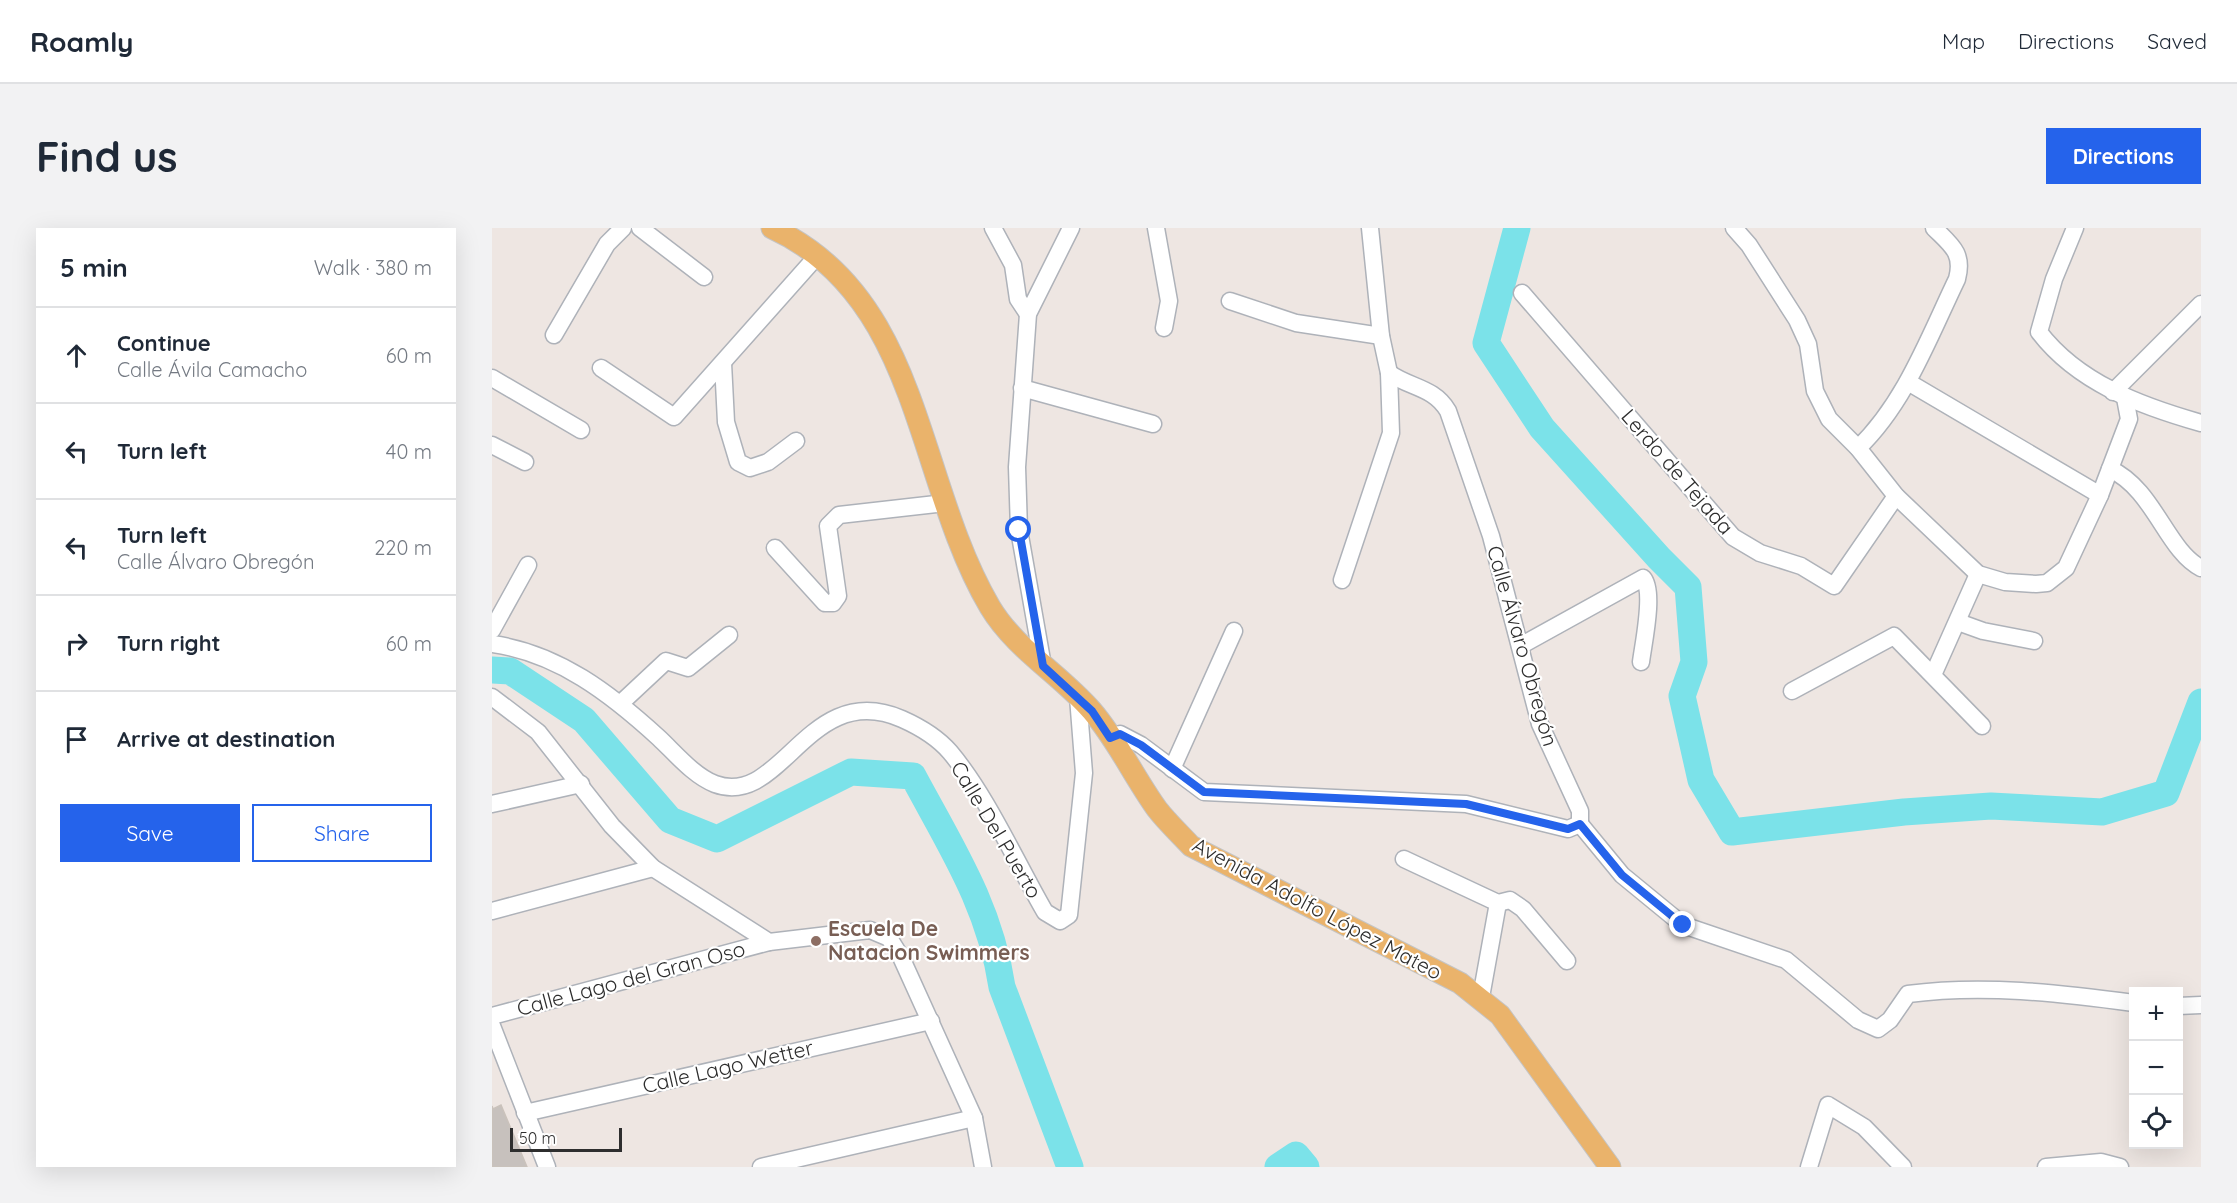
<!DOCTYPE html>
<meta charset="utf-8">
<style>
:root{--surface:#fff;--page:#f2f2f3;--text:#1f2937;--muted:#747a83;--line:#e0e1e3;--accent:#2563eb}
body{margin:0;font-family:Quicksand,sans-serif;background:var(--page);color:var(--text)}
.controls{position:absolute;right:18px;bottom:18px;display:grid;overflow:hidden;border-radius:0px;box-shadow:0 6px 24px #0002}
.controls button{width:54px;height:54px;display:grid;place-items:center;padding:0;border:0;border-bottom:2px solid var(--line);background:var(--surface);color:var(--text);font:30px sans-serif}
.scale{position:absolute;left:18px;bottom:15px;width:112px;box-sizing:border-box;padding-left:6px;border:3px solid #2e2e2e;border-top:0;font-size:16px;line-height:21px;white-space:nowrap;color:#2e2e2e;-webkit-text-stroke:4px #fff;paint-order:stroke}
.stop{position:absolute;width:18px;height:18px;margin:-14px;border:4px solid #2563eb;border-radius:50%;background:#fff}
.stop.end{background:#2563eb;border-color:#fff;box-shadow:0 2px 6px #0008}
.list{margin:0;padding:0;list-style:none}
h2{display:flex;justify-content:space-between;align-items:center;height:78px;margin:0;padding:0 24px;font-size:26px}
h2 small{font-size:20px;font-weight:400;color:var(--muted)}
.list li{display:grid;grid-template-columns:39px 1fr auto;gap:18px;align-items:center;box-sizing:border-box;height:96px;padding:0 24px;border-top:2px solid var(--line)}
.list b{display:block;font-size:22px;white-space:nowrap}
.list p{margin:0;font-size:20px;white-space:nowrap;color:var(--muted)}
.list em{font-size:20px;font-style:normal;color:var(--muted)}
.actions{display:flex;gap:12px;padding:18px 24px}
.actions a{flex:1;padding:14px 0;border:2px solid var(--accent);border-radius:0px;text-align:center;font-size:21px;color:var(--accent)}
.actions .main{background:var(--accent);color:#fff}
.icon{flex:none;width:33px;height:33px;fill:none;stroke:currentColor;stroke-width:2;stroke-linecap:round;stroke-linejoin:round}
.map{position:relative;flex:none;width:1709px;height:939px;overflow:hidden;border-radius:0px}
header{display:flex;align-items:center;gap:36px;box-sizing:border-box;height:84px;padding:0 30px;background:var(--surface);border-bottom:2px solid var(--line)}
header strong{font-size:28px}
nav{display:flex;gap:33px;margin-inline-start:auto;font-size:21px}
.intro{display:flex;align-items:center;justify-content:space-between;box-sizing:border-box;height:144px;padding:0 36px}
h1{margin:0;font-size:42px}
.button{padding:15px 27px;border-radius:0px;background:var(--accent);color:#fff;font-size:21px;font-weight:700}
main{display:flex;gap:36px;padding:0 36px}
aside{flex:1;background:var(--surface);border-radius:0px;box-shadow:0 6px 24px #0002}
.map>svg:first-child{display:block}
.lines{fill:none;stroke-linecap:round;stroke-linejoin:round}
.river{stroke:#7be2e9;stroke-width:27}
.building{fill:#c7c1bd;stroke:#cac2bb;stroke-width:1.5}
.minor-casing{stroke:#aeb2b9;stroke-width:19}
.major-casing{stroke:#c4c4c4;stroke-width:23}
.minor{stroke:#fff;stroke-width:16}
.major{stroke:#eab36b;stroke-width:21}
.route{stroke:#2563eb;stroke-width:8}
.education-dot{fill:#8d6e63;stroke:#fff;stroke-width:2}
.labels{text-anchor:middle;stroke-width:4.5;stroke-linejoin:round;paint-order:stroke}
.street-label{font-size:21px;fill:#2e2e2e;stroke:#fff}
.education-label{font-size:21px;font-weight:bold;fill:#785e54;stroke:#fff;text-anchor:start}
</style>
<header>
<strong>Roamly</strong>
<nav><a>Map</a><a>Directions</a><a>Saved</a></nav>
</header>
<div class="intro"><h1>Find us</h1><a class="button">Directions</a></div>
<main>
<aside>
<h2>5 min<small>Walk · 380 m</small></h2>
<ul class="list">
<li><svg class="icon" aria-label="ahead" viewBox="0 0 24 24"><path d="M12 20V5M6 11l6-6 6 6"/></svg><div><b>Continue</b><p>Calle Ávila Camacho</p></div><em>60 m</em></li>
<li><svg class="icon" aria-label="left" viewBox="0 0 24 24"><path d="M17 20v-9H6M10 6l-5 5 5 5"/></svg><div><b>Turn left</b></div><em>40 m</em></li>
<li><svg class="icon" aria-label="left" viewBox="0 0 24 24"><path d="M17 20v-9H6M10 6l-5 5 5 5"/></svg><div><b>Turn left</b><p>Calle Álvaro Obregón</p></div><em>220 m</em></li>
<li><svg class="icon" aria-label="right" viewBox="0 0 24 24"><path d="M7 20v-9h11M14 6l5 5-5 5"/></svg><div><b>Turn right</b></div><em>60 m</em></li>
<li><svg class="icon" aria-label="arrive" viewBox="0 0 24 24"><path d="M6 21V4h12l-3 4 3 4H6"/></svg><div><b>Arrive at destination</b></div></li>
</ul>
<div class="actions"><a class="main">Save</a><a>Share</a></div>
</aside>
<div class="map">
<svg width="1709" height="939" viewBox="0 0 1709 939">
<rect width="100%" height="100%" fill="#eee6e2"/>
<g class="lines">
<g class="river">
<polyline points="1025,0 994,115 1050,200 1167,330 1196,359 1202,434 1190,468 1209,552 1240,604 1412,584 1499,578 1610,584 1674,565 1709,474"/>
<path d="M0,442L18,443L92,492L178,592L225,611L359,544L421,548C459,619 498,678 510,759L578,939"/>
<polyline points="786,939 804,927 814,939"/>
</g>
</g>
<polygon class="building" points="9,877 35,939 0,939 0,878 1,881"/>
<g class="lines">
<g class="minor-casing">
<g id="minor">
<polyline points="148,0 212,49"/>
<polyline points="501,0 521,37 526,71 536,86"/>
<polyline points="664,0 677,73 672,100"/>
<polyline points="1242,0 1257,17 1305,92 1316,116 1323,163 1337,191 1366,220 1404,268 1486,346 1513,354 1544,356 1555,355 1574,340 1608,267 1637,191 1633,170"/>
<path d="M1583,0L1562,51L1547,104C1586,155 1649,178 1709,195"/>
<polyline points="1030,65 1241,309 1268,325 1309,338 1342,358 1404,268"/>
<polyline points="738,73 804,95 889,108"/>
<polyline points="62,107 115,16 131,0"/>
<polyline points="231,135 234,194 246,234 258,240 276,234 304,213"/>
<polyline points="109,140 182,189 326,27"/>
<path d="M897,145C918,160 942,159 956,183L999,308L1048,496L1088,583V596"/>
<polyline points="0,150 89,202"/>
<polyline points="1416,154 1608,267"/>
<polyline points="530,160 661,196"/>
<polyline points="1621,164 1709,76"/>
<polyline points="0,217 33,234"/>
<path d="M1366,220C1413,175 1437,109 1465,51C1472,25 1459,17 1442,0"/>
<path d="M1618,241C1662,261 1675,323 1709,340"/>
<polyline points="283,320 333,375 341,375 346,368 336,298 347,287 453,275"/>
<polyline points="850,352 899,205 897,145 889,108 878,0"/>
<polyline points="1466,394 1491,403 1542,413"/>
<polyline points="0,402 36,337"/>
<path d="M0,416C66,425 119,466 167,510C183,525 202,548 223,556C290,581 316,450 410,491C428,499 445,509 458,524C495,568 524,634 553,684L568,693L577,687L592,545L586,469"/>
<path d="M1028,418L1151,350C1163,363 1151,417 1149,434"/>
<polyline points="551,438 527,302 525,239 536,86 579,0"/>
<polyline points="1441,447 1486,346"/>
<polyline points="1300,463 1402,408 1490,498"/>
<polyline points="0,469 46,504 120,598 161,640 277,714 378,702 397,710 409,729 482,890 491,939"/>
<polyline points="129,475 174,433 196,440 237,407"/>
<polyline points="618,510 628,506 649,517 712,564 974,576 1076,601 1088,596"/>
<polyline points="680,541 742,403"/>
<polyline points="0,576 89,556"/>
<path d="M1088,596L1130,647L1191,697L1294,732L1366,792L1386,801L1398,792L1416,766C1491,756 1567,765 1642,775"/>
<polyline points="912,631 1006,675 1018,672 1031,681 1075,733"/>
<polyline points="0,683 161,640"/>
<polyline points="989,769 1006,675"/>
<polyline points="1686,778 1709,777"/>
<polyline points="0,788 277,714"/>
<polyline points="0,798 55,939"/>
<polyline points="33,885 439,793"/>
<polyline points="269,939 482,890"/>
<polyline points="1317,939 1336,877 1372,899 1411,939"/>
<polyline points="1554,939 1609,934 1628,939"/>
</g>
</g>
<g class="major-casing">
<path id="major" d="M280,0C430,69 423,252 498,379C523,421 568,446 600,483C625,512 642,549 665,581C675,594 688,606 699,618L968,755L1008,787L1118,939"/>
</g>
<use href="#minor" class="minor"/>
<use href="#major" class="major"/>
</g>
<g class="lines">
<polyline class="route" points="527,302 551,438 600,483 618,510 628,506 649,517 712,564 974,576 1076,601 1088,596 1130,647 1191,697"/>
</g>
<circle class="education-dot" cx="324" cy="713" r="6"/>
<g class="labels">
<g class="street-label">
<text transform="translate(1185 244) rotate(49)" y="7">Lerdo de Tejada</text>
<text transform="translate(1030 418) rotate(74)" y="7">Calle Álvaro Obregón</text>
<text transform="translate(504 602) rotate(59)" y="7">Calle Del Puerto</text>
<text transform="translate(825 681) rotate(28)" y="7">Avenida Adolfo López Mateo</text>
<text transform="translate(139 751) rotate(-15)" y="7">Calle Lago del Gran Oso</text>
<text transform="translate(236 839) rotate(-13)" y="7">Calle Lago Wetter</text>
</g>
<g class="education-label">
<text x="336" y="708">Escuela De<tspan x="336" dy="24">Natacion Swimmers</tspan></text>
</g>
</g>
</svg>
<div class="controls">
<button>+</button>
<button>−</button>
<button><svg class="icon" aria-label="locate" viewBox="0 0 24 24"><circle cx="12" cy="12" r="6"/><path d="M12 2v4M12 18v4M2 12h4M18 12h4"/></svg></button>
</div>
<div class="scale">50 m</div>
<div class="stop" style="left:527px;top:302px"></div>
<div class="stop end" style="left:1191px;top:697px"></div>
</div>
</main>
